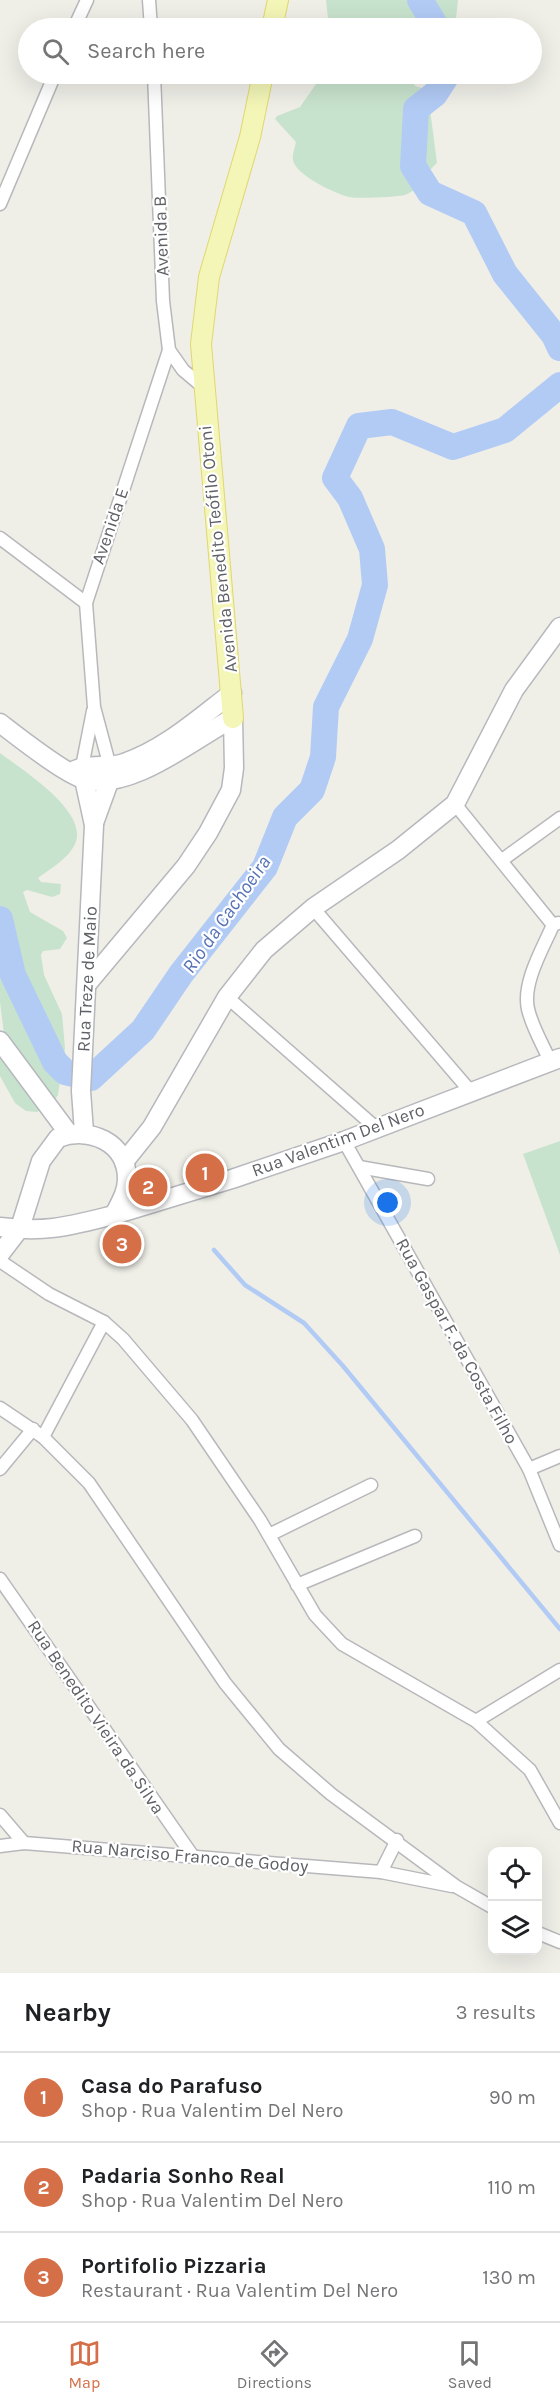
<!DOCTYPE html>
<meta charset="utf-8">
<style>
:root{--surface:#fff;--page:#f6f6f6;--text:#202124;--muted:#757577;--line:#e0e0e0;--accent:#d56f48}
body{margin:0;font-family:Karla,sans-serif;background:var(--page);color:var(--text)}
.controls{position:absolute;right:18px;bottom:18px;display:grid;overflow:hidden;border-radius:12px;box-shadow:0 6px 24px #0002}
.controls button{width:54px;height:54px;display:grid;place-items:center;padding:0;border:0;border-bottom:2px solid var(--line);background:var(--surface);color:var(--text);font:30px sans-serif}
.you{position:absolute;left:388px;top:1203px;width:21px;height:21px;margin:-15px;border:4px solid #fff;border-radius:50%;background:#1a73e8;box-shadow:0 0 0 9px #1a73e833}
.badge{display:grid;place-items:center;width:39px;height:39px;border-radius:50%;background:var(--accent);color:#fff;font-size:20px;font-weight:700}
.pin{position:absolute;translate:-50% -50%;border:3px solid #fff;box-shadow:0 2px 6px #0006}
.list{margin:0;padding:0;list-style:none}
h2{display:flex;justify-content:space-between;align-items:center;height:78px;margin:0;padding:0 24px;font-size:26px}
h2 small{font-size:20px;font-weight:400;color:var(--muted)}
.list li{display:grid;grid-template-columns:39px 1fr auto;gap:18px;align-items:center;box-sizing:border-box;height:90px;padding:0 24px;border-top:2px solid var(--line)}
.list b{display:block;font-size:22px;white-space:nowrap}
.list p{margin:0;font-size:20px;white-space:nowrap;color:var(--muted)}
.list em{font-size:20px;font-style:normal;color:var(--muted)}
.icon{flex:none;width:33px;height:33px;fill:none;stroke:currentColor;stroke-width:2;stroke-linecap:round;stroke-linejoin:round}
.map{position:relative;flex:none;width:560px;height:1973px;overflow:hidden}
.search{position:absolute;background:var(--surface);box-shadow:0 6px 24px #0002;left:18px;right:18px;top:18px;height:66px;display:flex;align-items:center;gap:15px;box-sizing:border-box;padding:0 21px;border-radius:33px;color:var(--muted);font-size:22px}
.sheet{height:348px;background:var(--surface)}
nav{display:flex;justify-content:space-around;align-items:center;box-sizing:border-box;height:84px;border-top:2px solid var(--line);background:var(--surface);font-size:16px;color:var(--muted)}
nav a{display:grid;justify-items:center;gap:3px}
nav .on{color:var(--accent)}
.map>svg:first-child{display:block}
.green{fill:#c8e3cd}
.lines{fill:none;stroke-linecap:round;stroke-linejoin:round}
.stream{stroke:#b2cbf5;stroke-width:4.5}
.river{stroke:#b2cbf5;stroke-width:26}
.street-casing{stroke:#b8b8bc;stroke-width:15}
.secondary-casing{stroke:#b6b8bd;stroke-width:21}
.primary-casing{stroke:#e1d76f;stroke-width:22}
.street{stroke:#fff;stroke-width:12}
.secondary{stroke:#fff;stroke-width:18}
.primary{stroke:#f3f6b6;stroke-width:20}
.labels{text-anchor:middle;stroke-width:4.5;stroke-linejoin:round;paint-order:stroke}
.street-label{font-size:18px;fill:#5f6166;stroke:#fff}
.water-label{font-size:20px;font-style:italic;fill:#5773b6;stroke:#fff}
</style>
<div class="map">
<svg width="560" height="1973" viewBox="0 0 560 1973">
<rect width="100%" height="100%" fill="#efefe8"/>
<g class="green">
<polygon points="326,0 458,0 455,28 329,28"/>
<path d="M323,74H421L412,80L415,86L425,89L428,94L437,163C425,173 421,189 405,195C397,197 357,199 349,197C336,194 295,175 293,160C292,155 295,147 296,142L275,119L277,116L300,107Z"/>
<path d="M0,753C21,769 90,812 75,844C69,858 50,869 38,878L41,882L61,884L60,894L52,897L27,890L23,892L30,912L63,931L67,938L60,949L43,951L41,955L44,975L62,1014L65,1048L58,1095L50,1106L37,1112L26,1111L15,1103L0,1076V1041L5,1042L0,1002Z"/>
<polygon points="560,1141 560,1255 523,1154"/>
</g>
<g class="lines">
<polyline class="stream" points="214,1250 245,1285 304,1323 343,1366 560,1629"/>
<g class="river">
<polyline points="420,0 437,28"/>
<polyline points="448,74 435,94 416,109 413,166 430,193 474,213 505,274 554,335 560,348"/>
<polyline points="0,919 13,975 55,1062 65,1072 91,1078 143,1030 181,974 265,867 285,817 312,790 323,757 326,707 360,639 375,585 372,549 350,498 335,478 359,426 392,422 453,447 505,430 560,385"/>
</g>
<g class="street-casing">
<g id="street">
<polyline points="149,0 151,28"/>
<polyline points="74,28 87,0"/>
<polyline points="154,74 163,301 169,350 183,370 202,386"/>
<polyline points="0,204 55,74"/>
<polyline points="0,538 86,603"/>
<polyline points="82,767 93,711"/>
<polyline points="110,767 94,707 86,603 169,350"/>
<polyline points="455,804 553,925"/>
<polyline points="502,860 560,818"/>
<polyline points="313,908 471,1092"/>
<polyline points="227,997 375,1127"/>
<path d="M550,1061C543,1045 532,1027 528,1009C522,983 543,948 553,925L558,923"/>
<polyline points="344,1141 529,1469 560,1545"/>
<polyline points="359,1167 428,1179"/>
<polyline points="0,1261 49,1294 104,1322 123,1339 192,1420 260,1520 315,1615 342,1644 476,1721 530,1770 560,1823"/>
<polyline points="0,1408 43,1437 89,1483 225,1683 279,1749 331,1794 457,1887 492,1907"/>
<polyline points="43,1437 104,1322"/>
<polyline points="0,1469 33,1429"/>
<polyline points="529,1469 560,1456"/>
<polyline points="269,1535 371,1485"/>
<polyline points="0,1579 192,1855"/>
<polyline points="297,1585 415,1536"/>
<polyline points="476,1721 560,1670"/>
<polyline points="0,1815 24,1843"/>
<polyline points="0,1846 24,1843 381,1872 452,1886"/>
<polyline points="381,1872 397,1840"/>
<polyline points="538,1933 560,1942"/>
</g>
</g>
<g class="secondary-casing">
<g id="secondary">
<path d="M0,723C17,736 65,774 84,779C130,792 194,739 233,718L234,768L231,790L208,833L186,866L87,984"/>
<path d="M75,770C90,763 108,769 124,763C165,749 199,718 232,693"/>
<polyline points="82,770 94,825 81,1091 84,1132"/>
<polyline points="94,823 110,779 110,769"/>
<polyline points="0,1041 69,1134"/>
<polyline points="124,1162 152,1127 227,997 264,950 313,908 398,850 455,804 514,690 560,627"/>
<polyline points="114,1215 232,1179 344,1141 560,1058"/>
<path d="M0,1227C47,1233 69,1226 114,1215C120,1203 127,1192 127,1179C127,1142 89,1126 58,1138L41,1161L20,1228L0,1254"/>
</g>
</g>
<g class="primary-casing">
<g id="primary">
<polyline points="272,28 278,0"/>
<polyline points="233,718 201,344 209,277 250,137 263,74"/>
</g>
</g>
<use href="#street" class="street"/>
<use href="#secondary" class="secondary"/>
<use href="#primary" class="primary"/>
</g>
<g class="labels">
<g class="street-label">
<text transform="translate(161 236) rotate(-92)" y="6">Avenida B</text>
<text transform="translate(110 526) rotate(-71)" y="6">Avenida E</text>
<text transform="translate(218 549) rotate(-96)" y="6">Avenida Benedito Teófilo Otoni</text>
<text transform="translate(87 979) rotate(-87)" y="6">Rua Treze de Maio</text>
<text transform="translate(338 1140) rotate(-20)" y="6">Rua Valentim Del Nero</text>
<text transform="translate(457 1341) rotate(61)" y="6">Rua Gaspar F. da Costa Filho</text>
<text transform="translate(96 1717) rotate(56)" y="6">Rua Benedito Vieira da Silva</text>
<text transform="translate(190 1856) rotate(5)" y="6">Rua Narciso Franco de Godoy</text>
</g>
<g class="water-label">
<text transform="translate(226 914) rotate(-55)" y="7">Rio da Cachoeira</text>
</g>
</g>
</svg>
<div class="controls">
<button><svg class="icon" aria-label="locate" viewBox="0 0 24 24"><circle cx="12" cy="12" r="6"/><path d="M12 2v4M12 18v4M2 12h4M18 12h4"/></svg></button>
<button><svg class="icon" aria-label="layers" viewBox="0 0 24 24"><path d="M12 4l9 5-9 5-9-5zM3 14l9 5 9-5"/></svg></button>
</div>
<div class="you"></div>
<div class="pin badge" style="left:205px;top:1173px">1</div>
<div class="pin badge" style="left:148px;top:1187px">2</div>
<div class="pin badge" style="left:122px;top:1244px">3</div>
<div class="search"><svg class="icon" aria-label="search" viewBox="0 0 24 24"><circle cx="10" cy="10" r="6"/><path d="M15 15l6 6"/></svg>Search here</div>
</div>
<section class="sheet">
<h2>Nearby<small>3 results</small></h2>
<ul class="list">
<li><span class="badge">1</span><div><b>Casa do Parafuso</b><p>Shop · Rua Valentim Del Nero</p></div><em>90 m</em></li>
<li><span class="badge">2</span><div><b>Padaria Sonho Real</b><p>Shop · Rua Valentim Del Nero</p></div><em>110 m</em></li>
<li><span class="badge">3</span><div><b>Portifolio Pizzaria</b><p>Restaurant · Rua Valentim Del Nero</p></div><em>130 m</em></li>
</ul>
</section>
<nav>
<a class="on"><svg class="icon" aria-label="map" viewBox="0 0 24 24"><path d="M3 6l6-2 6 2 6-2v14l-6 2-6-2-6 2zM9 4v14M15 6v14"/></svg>Map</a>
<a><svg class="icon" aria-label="directions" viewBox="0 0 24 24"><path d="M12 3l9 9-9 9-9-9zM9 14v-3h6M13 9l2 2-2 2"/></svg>Directions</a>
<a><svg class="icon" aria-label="saved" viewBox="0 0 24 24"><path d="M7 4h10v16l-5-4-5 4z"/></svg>Saved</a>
</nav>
